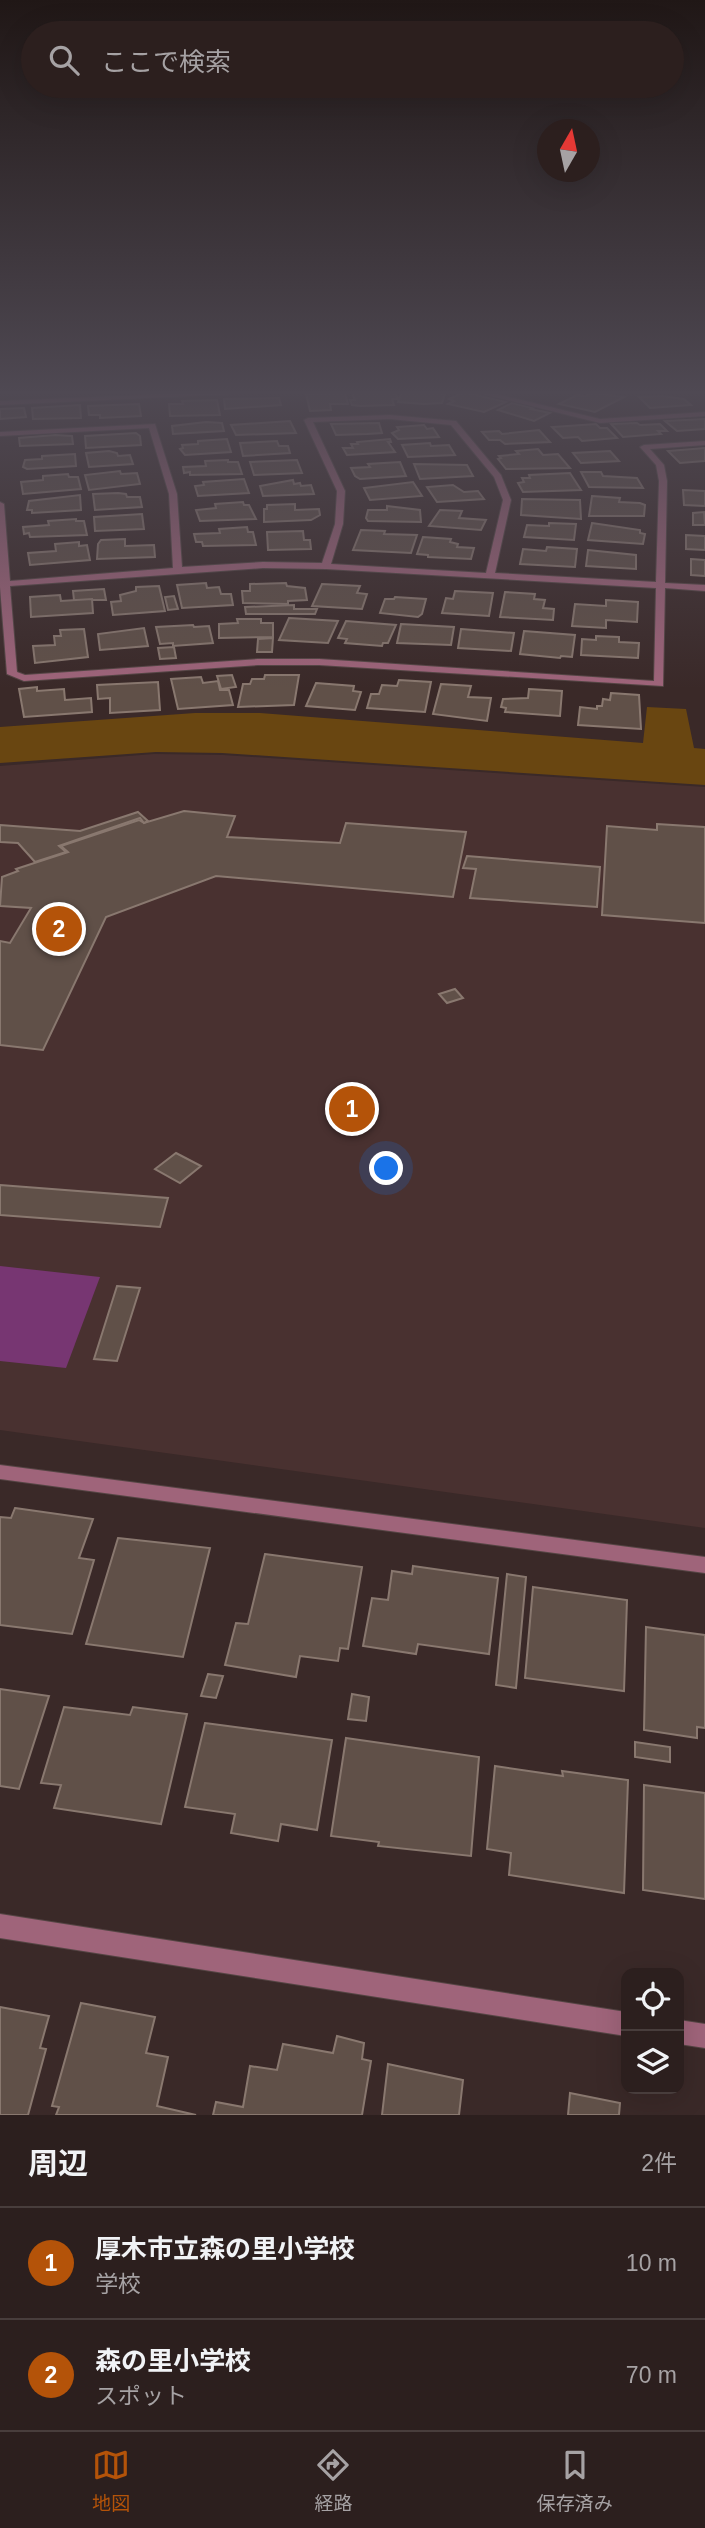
<!DOCTYPE html>
<html lang="ja">
<meta charset="utf-8">
<style>
:root{--surface:#2c1f1e;--page:#382c2b;--text:#f1f3f6;--muted:#a6a2a4;--line:#483d3c;--accent:#b45309}
body{margin:0;font-family:Arial,"Noto Sans JP",sans-serif;background:var(--page);color:var(--text)}
.controls{position:absolute;right:21px;bottom:21px;display:grid;overflow:hidden;border-radius:14px;box-shadow:0 7px 28px #0002}
.controls button{width:63px;height:63px;display:grid;place-items:center;padding:0;border:0;border-bottom:2px solid var(--line);background:var(--surface);color:var(--text);font:35px sans-serif}
.compass{position:absolute;left:537px;top:119px;width:63px;height:63px;border-radius:50%;background:var(--surface);box-shadow:0 7px 28px #0002;rotate:9deg}
.you{position:absolute;left:387px;top:1169px;width:24px;height:24px;margin:-18px;border:5px solid #fff;border-radius:50%;background:#1a73e8;box-shadow:0 0 0 10px #1a73e833}
.badge{display:grid;place-items:center;width:46px;height:46px;border-radius:50%;background:var(--accent);color:#fff;font-size:23px;font-weight:700}
.pin{position:absolute;translate:-50% -50%;border:4px solid #fff;box-shadow:0 2px 7px #0006}
.list{margin:0;padding:0;list-style:none}
h2{display:flex;justify-content:space-between;align-items:center;height:91px;margin:0;padding:0 28px;font-size:30px}
h2 small{font-size:23px;font-weight:400;color:var(--muted)}
.list li{display:grid;grid-template-columns:46px 1fr auto;gap:21px;align-items:center;box-sizing:border-box;height:112px;padding:0 28px;border-top:2px solid var(--line)}
.list b{display:block;font-size:26px;white-space:nowrap}
.list p{margin:0;font-size:23px;white-space:nowrap;color:var(--muted)}
.list em{font-size:23px;font-style:normal;color:var(--muted)}
.icon{flex:none;width:38px;height:38px;fill:none;stroke:currentColor;stroke-width:2;stroke-linecap:round;stroke-linejoin:round}
.map{position:relative;flex:none;width:705px;height:2115px;overflow:hidden}
.search{position:absolute;background:var(--surface);box-shadow:0 7px 28px #0002;left:21px;right:21px;top:21px;height:77px;display:flex;align-items:center;gap:18px;box-sizing:border-box;padding:0 24px;border-radius:38px;color:var(--muted);font-size:26px}
.sheet{height:315px;background:var(--surface)}
nav{display:flex;justify-content:space-around;align-items:center;box-sizing:border-box;height:98px;border-top:2px solid var(--line);background:var(--surface);font-size:19px;color:var(--muted)}
nav a{display:grid;justify-items:center;gap:4px}
nav .on{color:var(--accent)}
.map>svg:first-child{display:block}
.built{fill:#493130}
.green{fill:#694611}
.water{fill:#773672}
.building{fill:#605048;stroke:#89786f;stroke-width:2}
.lines{fill:none;stroke-linecap:round;stroke-linejoin:round}
.pedestrian-casing{stroke:#554544;stroke-width:2}
.minor-casing{stroke:#554544;stroke-width:2}
.pedestrian{fill:#9f647a;fill-rule:evenodd}
.minor{fill:#9f647a;fill-rule:evenodd}
</style>
<div class="map">
<svg width="705" height="2115" viewBox="0 0 705 2115">
<rect width="100%" height="100%" fill="#3a2928"/>
<polygon class="built" points="154,754 223,755 705,787 705,1528 0,1430 0,766"/>
<polygon class="green" points="647,707 686,709 694,748 705,749 705,785 222,753 156,752 0,763 0,727 195,713 260,713 643,743"/>
<polygon class="water" points="0,1266 100,1277 66,1368 0,1361"/>
<g class="building">
<polygon points="345,393 348,404 330,404 331,410 310,411 306,394"/>
<polygon points="352,393 395,393 398,399 392,399 394,405 360,406 352,405 350,400 355,400"/>
<polygon points="401,393 438,393 445,394 442,403 424,404 398,402"/>
<polygon points="463,393 467,393 506,402 484,412 448,404 454,401 449,399"/>
<polygon points="592,393 624,397 595,412 559,404 577,395 586,396"/>
<polygon points="662,396 684,399 691,405 650,408 639,397"/>
<polygon points="279,398 281,405 225,409 224,399"/>
<polygon points="217,400 220,415 170,416 169,404 183,404 182,401"/>
<polygon points="512,403 533,408 531,409 550,413 534,421 498,410"/>
<polygon points="139,404 141,416 100,418 100,415 89,415 88,406"/>
<polygon points="80,405 81,418 33,419 32,408"/>
<polygon points="24,408 26,417 0,419 0,409"/>
<polygon points="705,419 705,429 677,431 665,421"/>
<polygon points="290,421 296,433 236,435 231,425"/>
<polygon points="206,422 222,423 224,431 173,434 172,426"/>
<polygon points="379,423 382,433 367,434 336,435 331,424"/>
<polygon points="637,423 640,425 660,424 667,431 658,431 661,434 623,437 611,424"/>
<polygon points="596,424 600,428 607,428 617,438 582,441 578,437 563,438 552,427"/>
<polygon points="424,425 427,429 433,428 439,437 398,439 392,433 399,430 397,427"/>
<polygon points="539,430 550,442 505,444 500,440 489,440 482,432 499,431 502,434"/>
<polygon points="136,433 140,436 141,445 86,448 85,436"/>
<polygon points="55,435 72,436 73,444 20,446 19,438"/>
<polygon points="227,439 231,452 185,455 180,449 183,448 182,445 198,444 198,441"/>
<polygon points="390,439 391,442 388,442 395,452 347,455 343,448 353,448 351,444 358,444 357,442"/>
<polygon points="277,441 279,446 288,446 290,453 243,456 240,443"/>
<polygon points="430,443 431,446 449,445 455,455 408,457 402,445"/>
<polygon points="705,448 705,461 680,463 668,451"/>
<polygon points="538,449 543,455 558,454 570,468 506,469 498,459 501,458 499,456 519,454 516,451"/>
<polygon points="109,451 117,453 118,456 130,455 133,464 89,467 86,453"/>
<polygon points="610,451 619,461 581,463 573,453"/>
<polygon points="75,454 76,466 27,469 23,467 25,460 42,459 42,456"/>
<polygon points="228,460 228,462 238,462 242,474 190,475 190,472 184,473 183,467 206,466 205,461"/>
<polygon points="297,460 302,473 254,475 250,462"/>
<polygon points="400,462 406,476 360,479 355,476 351,468 370,467 368,464"/>
<polygon points="414,464 467,465 473,476 420,479"/>
<polygon points="120,471 121,474 137,473 140,484 89,490 85,475"/>
<polygon points="581,472 601,472 603,476 637,478 643,488 589,487"/>
<polygon points="570,473 581,490 523,492 518,483 524,482 522,478 530,478 529,475"/>
<polygon points="68,474 69,477 78,477 81,489 23,494 21,482 43,480 43,476"/>
<polygon points="244,479 249,493 198,496 195,486 204,485 203,482"/>
<polygon points="293,480 294,484 300,483 301,486 311,485 314,494 263,496 260,486"/>
<polygon points="413,482 422,496 370,500 364,488"/>
<polygon points="453,485 464,492 478,491 484,499 437,502 427,487"/>
<polygon points="683,490 705,491 705,506 684,505"/>
<polygon points="118,493 126,494 127,497 140,497 142,507 95,510 93,494"/>
<polygon points="80,495 81,510 32,513 32,510 27,510 29,501"/>
<polygon points="592,496 620,498 619,502 640,503 645,505 644,516 589,516"/>
<polygon points="522,499 580,500 581,519 521,515"/>
<polygon points="243,502 244,505 249,505 256,519 200,521 196,510 216,508 215,504"/>
<polygon points="295,504 295,510 319,509 320,515 311,520 264,522 264,509 267,509 267,505"/>
<polygon points="387,506 420,510 421,522 368,521 366,518 368,510 387,510"/>
<polygon points="440,510 462,511 459,518 486,520 481,530 429,526"/>
<polygon points="704,512 705,525 693,525 693,513"/>
<polygon points="142,514 144,529 95,531 94,517"/>
<polygon points="76,519 76,521 84,521 87,535 30,537 29,533 24,534 23,527 49,525 48,521"/>
<polygon points="549,523 576,524 574,540 524,537 527,525 549,526"/>
<polygon points="592,523 640,530 640,533 645,534 643,544 588,540"/>
<polygon points="247,527 248,532 253,532 256,545 203,546 202,542 196,542 194,534 220,533 219,529"/>
<polygon points="361,530 385,531 384,534 417,535 411,553 353,550"/>
<polygon points="303,531 304,540 310,540 311,549 268,550 267,532"/>
<polygon points="686,535 705,536 705,550 686,549"/>
<polygon points="423,537 451,539 450,542 458,544 457,547 474,548 471,559 428,557 428,555 417,554"/>
<polygon points="125,539 125,546 154,545 155,557 97,559 98,544 101,540"/>
<polygon points="79,542 79,546 87,545 90,560 30,565 28,553 56,551 55,544"/>
<polygon points="547,547 577,549 575,567 520,564 523,549 546,551"/>
<polygon points="588,550 636,555 636,569 586,566"/>
<polygon points="691,559 705,560 705,576 691,575"/>
<polygon points="206,583 207,588 219,587 221,594 231,594 233,605 182,608 177,585"/>
<polygon points="286,583 287,586 305,588 307,600 288,601 288,604 243,603 242,591 250,591 250,584"/>
<polygon points="322,584 360,586 357,593 367,594 362,609 312,606"/>
<polygon points="159,586 165,611 113,615 111,602 121,601 120,595 136,591 136,587"/>
<polygon points="104,589 106,600 74,600 73,591"/>
<polygon points="455,591 493,593 489,616 442,613 446,598 453,599"/>
<polygon points="505,592 535,594 534,599 545,600 543,608 554,609 553,620 500,617"/>
<polygon points="60,595 61,601 92,599 93,613 31,617 30,597"/>
<polygon points="174,596 178,609 168,610 165,597"/>
<polygon points="395,597 426,599 422,614 418,617 380,613 385,599 394,599"/>
<polygon points="606,600 638,602 637,622 606,620 606,628 572,626 575,604 606,606"/>
<polygon points="294,605 294,609 317,609 315,614 246,614 245,607"/>
<polygon points="289,618 338,621 328,643 279,640"/>
<polygon points="237,619 261,619 261,623 273,623 273,637 219,638 219,624 238,623"/>
<polygon points="346,621 396,625 388,643 383,643 382,646 345,643 347,639 338,638"/>
<polygon points="401,624 454,627 451,645 397,643"/>
<polygon points="193,625 194,627 209,626 213,643 173,646 173,643 160,644 156,627"/>
<polygon points="144,628 148,646 100,650 98,634"/>
<polygon points="84,629 88,657 35,663 33,646 55,645 54,636 61,636 60,630"/>
<polygon points="461,629 514,633 511,651 458,648"/>
<polygon points="524,631 575,635 572,657 561,656 560,658 520,654"/>
<polygon points="596,636 619,637 619,642 639,643 638,658 581,655 582,639 596,640"/>
<polygon points="273,638 272,652 257,652 258,639"/>
<polygon points="174,647 176,658 160,659 158,648"/>
<polygon points="232,675 236,687 221,689 217,676"/>
<polygon points="265,675 299,675 294,705 238,707 243,684 250,684 252,679 264,679"/>
<polygon points="201,677 203,683 218,681 220,690 229,690 233,705 178,709 171,679"/>
<polygon points="399,680 431,682 425,712 367,708 371,694 379,694 382,685 397,686"/>
<polygon points="158,682 160,710 110,713 110,698 98,699 97,685"/>
<polygon points="316,683 354,686 353,691 361,692 355,710 306,706"/>
<polygon points="441,684 471,686 468,697 491,698 487,721 433,714"/>
<polygon points="37,687 37,691 64,689 65,700 91,698 92,712 24,717 19,689"/>
<polygon points="529,689 562,691 560,716 505,712 506,708 501,707 503,699 528,698"/>
<polygon points="611,693 639,695 641,729 578,725 580,707 597,709 597,706 602,706 603,699 610,700"/>
<polygon points="184,811 235,816 227,837 340,843 346,823 466,832 453,897 216,876 106,917 43,1050 0,1045 0,941 10,943 31,908 0,906 2,877 18,871 16,869 68,852 61,846 139,820 144,823"/>
<polygon points="138,812 148,821 144,823 140,818 59,846 66,852 35,862 18,843 0,842 0,825 80,831"/>
<polygon points="657,824 705,827 705,923 602,915 607,826 657,830"/>
<polygon points="467,856 600,867 597,907 470,898 476,869 463,868"/>
<polygon points="455,989 463,998 447,1003 439,994"/>
<polygon points="176,1153 201,1166 180,1183 155,1169"/>
<polygon points="0,1185 168,1198 160,1227 0,1215"/>
<polygon points="117,1286 140,1288 117,1361 94,1359"/>
<polygon points="15,1508 93,1519 79,1558 94,1560 72,1634 0,1625 0,1517 11,1518"/>
<polygon points="118,1538 210,1548 183,1657 86,1644"/>
<polygon points="265,1554 362,1567 348,1649 340,1648 338,1661 300,1656 296,1677 225,1665 236,1623 248,1624"/>
<polygon points="413,1566 498,1578 489,1654 418,1644 416,1654 363,1646 372,1598 388,1600 392,1571 412,1574"/>
<polygon points="507,1574 526,1577 516,1688 496,1685"/>
<polygon points="533,1587 627,1600 624,1691 525,1678"/>
<polygon points="646,1627 705,1635 705,1728 697,1727 697,1738 644,1730"/>
<polygon points="208,1674 223,1676 216,1698 201,1696"/>
<polygon points="0,1689 49,1696 19,1789 0,1786"/>
<polygon points="352,1694 369,1697 366,1721 348,1719"/>
<polygon points="64,1707 130,1715 133,1707 187,1714 161,1824 54,1808 61,1785 41,1783"/>
<polygon points="205,1723 332,1740 317,1830 281,1824 278,1841 231,1833 235,1814 185,1807"/>
<polygon points="346,1738 479,1757 471,1856 378,1846 379,1842 331,1836"/>
<polygon points="635,1742 670,1747 670,1762 635,1757"/>
<polygon points="495,1766 563,1776 562,1771 628,1780 624,1893 509,1875 511,1853 487,1849"/>
<polygon points="644,1785 705,1793 705,1899 643,1890"/>
<polygon points="81,2003 155,2017 146,2053 168,2057 157,2106 196,2115 56,2115 59,2107 52,2106"/>
<polygon points="0,2007 49,2016 40,2048 46,2049 28,2115 0,2115"/>
<polygon points="337,2036 364,2043 362,2059 371,2061 362,2115 213,2115 216,2102 243,2107 250,2066 277,2070 283,2044 333,2053"/>
<polygon points="388,2064 463,2080 459,2115 382,2115"/>
<polygon points="570,2093 620,2103 619,2115 568,2115"/>
</g>
<g class="lines">
<g class="pedestrian-casing">
<g id="pedestrian">
<polygon points="187,393 252,393 0,405 0,401"/>
<polygon points="479,393 493,393 600,419 705,412 705,416 600,423"/>
</g>
</g>
<g class="minor-casing">
<g id="minor">
<path d="M390,415L456,421L501,475L511,500L495,573L656,582L659,481L656,465L640,447L644,445L705,441V445L650,449L664,465L667,481L665,583L705,585V591L665,588L663,686L319,665H258L24,681L7,674L0,587V502L4,504L10,581L173,568L169,494L149,428L0,436V432L155,424L177,494L182,567L263,562L322,563L335,524L337,491L304,420L308,418ZM390,419L451,425L494,477L503,500L486,573L331,564L343,524L345,491L313,422ZM263,568L326,569L656,588L654,681L319,659H258L25,675L17,672L10,586Z"/>
<polygon points="0,1465 705,1557 705,1573 0,1479"/>
<polygon points="0,1914 626,2012 626,2036 0,1938"/>
<polygon points="679,2020 705,2024 705,2048 679,2044"/>
</g>
</g>
<use href="#pedestrian" class="pedestrian"/>
<use href="#minor" class="minor"/>
</g>
<linearGradient id="sky" x2="0" y2="1"><stop stop-color="#201716"/><stop offset="0.57" stop-color="#4f4953"/><stop offset="1" stop-color="#4f4953" stop-opacity="0"/></linearGradient>
<rect width="705" height="689" fill="url(#sky)"/>
</svg>
<div class="controls">
<button><svg class="icon" aria-label="locate" viewBox="0 0 24 24"><circle cx="12" cy="12" r="6"/><path d="M12 2v4M12 18v4M2 12h4M18 12h4"/></svg></button>
<button><svg class="icon" aria-label="layers" viewBox="0 0 24 24"><path d="M12 4l9 5-9 5-9-5zM3 14l9 5 9-5"/></svg></button>
</div>
<svg class="compass" viewBox="-18 -18 36 36"><path d="M0-13l5 13h-10z" fill="#e53935"/><path d="M0 13l5-13h-10z" fill="#a6a2a4"/></svg>
<div class="you"></div>
<div class="pin badge" style="left:352px;top:1109px">1</div>
<div class="pin badge" style="left:59px;top:929px">2</div>
<div class="search"><svg class="icon" aria-label="search" viewBox="0 0 24 24"><circle cx="10" cy="10" r="6"/><path d="M15 15l6 6"/></svg>ここで検索</div>
</div>
<section class="sheet">
<h2>周辺<small>2件</small></h2>
<ul class="list">
<li><span class="badge">1</span><div><b>厚木市立森の里小学校</b><p>学校</p></div><em>10 m</em></li>
<li><span class="badge">2</span><div><b>森の里小学校</b><p>スポット</p></div><em>70 m</em></li>
</ul>
</section>
<nav>
<a class="on"><svg class="icon" aria-label="map" viewBox="0 0 24 24"><path d="M3 6l6-2 6 2 6-2v14l-6 2-6-2-6 2zM9 4v14M15 6v14"/></svg>地図</a>
<a><svg class="icon" aria-label="directions" viewBox="0 0 24 24"><path d="M12 3l9 9-9 9-9-9zM9 14v-3h6M13 9l2 2-2 2"/></svg>経路</a>
<a><svg class="icon" aria-label="saved" viewBox="0 0 24 24"><path d="M7 4h10v16l-5-4-5 4z"/></svg>保存済み</a>
</nav>
